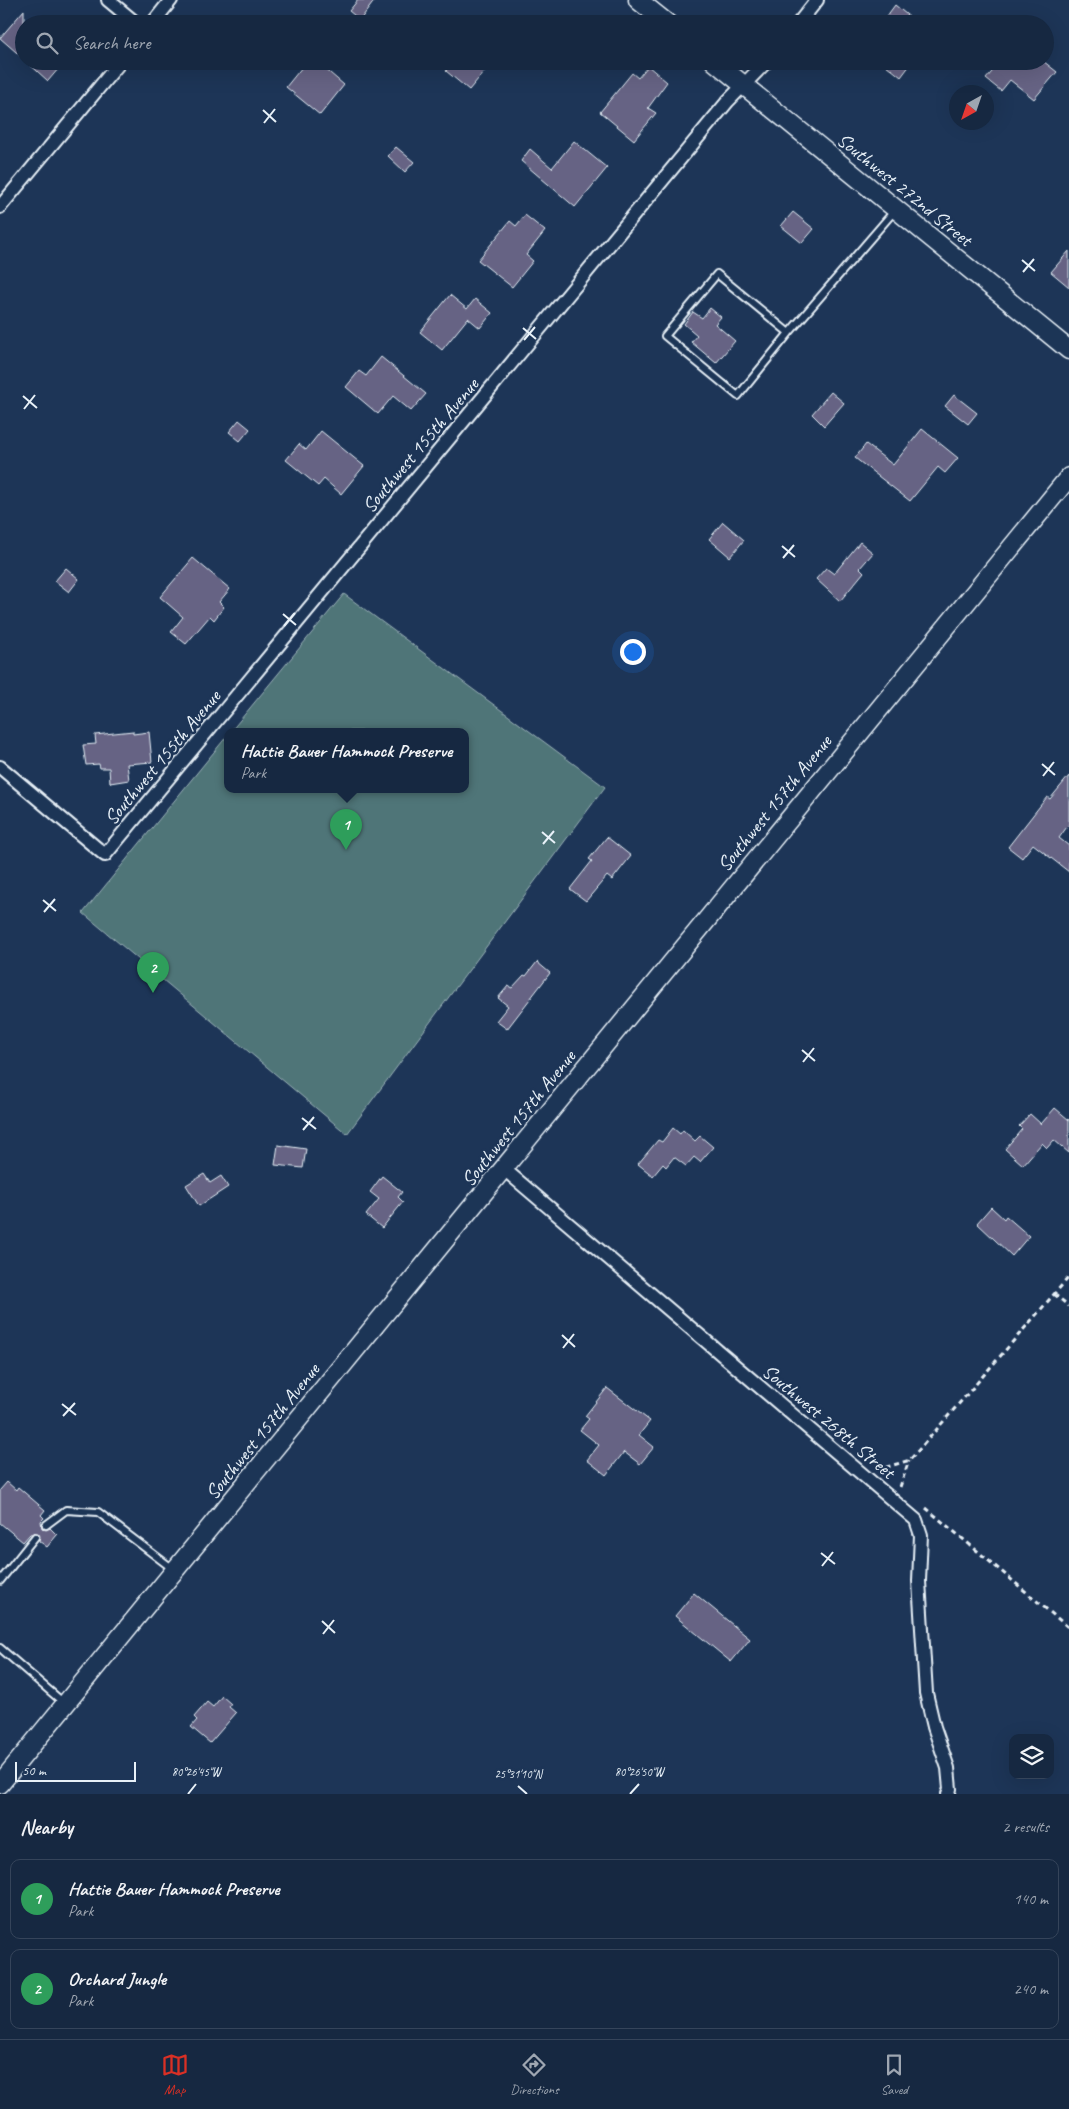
<!DOCTYPE html>
<meta charset="utf-8">
<style>
:root{--surface:#162841;--page:#23344c;--text:#f1f3f6;--muted:#9ea6b1;--line:#35445a;--accent:#d93025}
body{margin:0;font-family:Caveat,sans-serif;background:var(--page);color:var(--text)}
.controls{position:absolute;right:15px;bottom:15px;display:grid;overflow:hidden;border-radius:10px;box-shadow:0 5px 20px #0002}
.controls button{width:45px;height:45px;display:grid;place-items:center;padding:0;border:0;border-bottom:1px solid var(--line);background:var(--surface);color:var(--text);font:25px sans-serif}
.compass{position:absolute;left:949px;top:85px;width:45px;height:45px;border-radius:50%;background:var(--surface);box-shadow:0 5px 20px #0002;rotate:220deg}
.scale{position:absolute;left:15px;bottom:12px;width:121px;box-sizing:border-box;padding-left:5px;border:2px solid #e8f1f8;border-top:0;font-size:14px;line-height:18px;white-space:nowrap;color:#e8f1f8;-webkit-text-stroke:4px #1d3557;paint-order:stroke}
.you{position:absolute;left:632px;top:651px;width:18px;height:18px;margin:-12px;border:4px solid #fff;border-radius:50%;background:#1a73e8;box-shadow:0 0 0 8px #1a73e833}
.badge{display:grid;place-items:center;width:32px;height:32px;border-radius:50%;background:var(--accent);color:#fff;font-size:16px;font-weight:700}
.pin{position:absolute;translate:-50% -41px;filter:drop-shadow(0 1px 2px #0008)}
.pin::after{content:'';position:absolute;top:26px;width:18px;height:15px;background:inherit;clip-path:polygon(0 0,100% 0,50% 100%)}
.popup{position:absolute;left:224px;top:728px;width:245px;height:65px;box-sizing:border-box;display:grid;place-content:center;border-radius:10px;background:var(--surface);filter:drop-shadow(0 1px 4px #0005);font-size:16px;white-space:nowrap;color:var(--muted)}
.popup b{font-size:19px;color:var(--text)}
.popup::after{content:'';position:absolute;left:50%;top:100%;margin-left:-10px;border:10px solid transparent;border-top-color:var(--surface)}
.list{margin:0;padding:0;list-style:none}
h2{display:flex;justify-content:space-between;align-items:center;height:65px;margin:0;padding:0 20px;font-size:21px}
h2 small{font-size:16px;font-weight:400;color:var(--muted)}
.list li{display:grid;grid-template-columns:32px 1fr auto;gap:15px;align-items:center;box-sizing:border-box;height:80px;margin:0 10px 10px;padding:0 10px;border:1px solid var(--line);border-radius:10px}
.list b{display:block;font-size:19px;white-space:nowrap}
.list p{margin:0;font-size:16px;white-space:nowrap;color:var(--muted)}
.list em{font-size:16px;font-style:normal;color:var(--muted)}
.icon{flex:none;width:28px;height:28px;fill:none;stroke:currentColor;stroke-width:2;stroke-linecap:round;stroke-linejoin:round}
.map{position:relative;flex:none;width:1069px;height:1794px;overflow:hidden}
.search{position:absolute;background:var(--surface);box-shadow:0 5px 20px #0002;left:15px;right:15px;top:15px;height:55px;display:flex;align-items:center;gap:12px;box-sizing:border-box;padding:0 18px;border-radius:28px;color:var(--muted);font-size:19px}
.sheet{height:245px;background:var(--surface)}
nav{display:flex;justify-content:space-around;align-items:center;box-sizing:border-box;height:70px;border-top:1px solid var(--line);background:var(--surface);font-size:14px;color:var(--muted)}
nav a{display:grid;justify-items:center;gap:2px}
nav .on{color:var(--accent)}
.map>svg:first-child{display:block}
.green{fill:#4f7578;stroke:#9cb3b8}
.building{fill:#666484;stroke:#e8f1f8}
.lines{fill:none;stroke-linecap:round;stroke-linejoin:round}
.lane-casing{stroke:#e8f1f8;stroke-width:10}
.street-casing{stroke:#e8f1f8;stroke-width:16}
.secondary-casing{stroke:#e8f1f8;stroke-width:21}
.path{stroke:#e8f1f8;stroke-width:3;stroke-dasharray:5 4;stroke-linecap:butt}
.lane{stroke:#1d3557;stroke-width:6}
.street{stroke:#1d3557;stroke-width:12}
.secondary{stroke:#1d3557;stroke-width:18}
.ticks{fill:none;stroke:#e8f1f8;stroke-width:2}
.labels{text-anchor:middle;stroke-width:5;stroke-linejoin:round;paint-order:stroke}
.street-label{font-size:20px;fill:#e8f1f8;stroke:#1d3557}
.ticks-label{font-size:12px;text-anchor:middle;fill:#e8f1f8;stroke:#1d3557;stroke-width:5;stroke-linejoin:round;paint-order:stroke}
</style>
<div class="map">
<svg width="1069" height="1794" viewBox="0 0 1069 1794">
<rect width="100%" height="100%" fill="#1d3557"/>
<filter id="ink" filterUnits="userSpaceOnUse"><feTurbulence type="fractalNoise" baseFrequency=".02" numOctaves="2"/><feDisplacementMap in="SourceGraphic" scale="10" xChannelSelector="R" yChannelSelector="G"/><feConvolveMatrix kernelMatrix="1 2 1 2 8 2 1 2 1" color-interpolation-filters="sRGB"/></filter>
<g filter="url(#ink)">
<polygon class="green" points="344,594 605,787 347,1134 83,913 227,736 227,789 465,789 465,731 231,731"/>
<g class="building">
<polygon points="358,0 375,0 360,20 349,11"/>
<polygon points="895,5 918,24 881,24"/>
<polygon points="24,10 24,59 0,38"/>
<polygon points="26,61 65,61 48,81"/>
<polygon points="307,61 316,61 344,85 320,115 286,87"/>
<polygon points="454,61 480,61 488,67 469,90 446,71"/>
<polygon points="881,61 913,61 901,77"/>
<polygon points="1001,61 1043,61 1057,72 1034,99 1010,80 1001,91 986,79"/>
<polygon points="648,66 667,82 648,108 656,113 634,140 600,112 632,73 638,78"/>
<polygon points="574,141 607,168 575,207 521,161 530,149 552,168"/>
<polygon points="396,147 414,162 405,172 388,156"/>
<polygon points="793,212 814,229 802,243 781,226"/>
<polygon points="525,215 545,231 526,255 533,261 512,287 478,260 510,221 516,226"/>
<polygon points="1069,251 1069,287 1051,272"/>
<polygon points="450,295 467,309 475,299 492,313 480,328 468,318 442,350 420,332"/>
<polygon points="710,308 721,317 715,324 735,341 716,363 691,342 697,335 684,324 693,312 702,318"/>
<polygon points="381,357 426,394 411,411 393,396 378,414 346,387 359,371 366,376"/>
<polygon points="831,392 844,403 824,426 812,414"/>
<polygon points="954,395 977,413 968,424 945,406"/>
<polygon points="239,420 250,429 240,441 229,432"/>
<polygon points="922,429 958,458 945,473 938,467 910,501 855,458 866,444 893,465"/>
<polygon points="321,431 364,466 341,494 324,479 318,486 286,460 299,444 306,450"/>
<polygon points="723,522 744,540 730,557 709,539"/>
<polygon points="860,542 873,553 860,568 864,572 840,601 816,579 826,568 834,574"/>
<polygon points="193,558 230,589 219,602 224,607 214,620 210,616 186,644 171,632 183,617 160,597"/>
<polygon points="66,568 79,579 69,592 55,581"/>
<polygon points="133,731 133,734 149,732 152,762 127,764 129,780 110,783 109,768 100,768 99,764 86,765 83,745 96,744 95,735"/>
<polygon points="1069,776 1069,824 1059,838 1069,846 1069,872 1033,844 1022,858 1008,847 1047,797 1050,799"/>
<polygon points="607,837 631,856 612,880 607,876 586,901 570,889 592,861 589,859"/>
<polygon points="537,962 550,973 507,1029 496,1021 508,1006 498,998 508,986 512,988 524,975 526,976"/>
<polygon points="1055,1108 1069,1120 1069,1153 1054,1140 1047,1148 1042,1143 1023,1165 1005,1149 1022,1129 1019,1126 1030,1114 1041,1124"/>
<polygon points="673,1128 680,1134 683,1130 695,1141 700,1136 713,1147 700,1162 694,1157 686,1166 674,1157 666,1167 663,1164 653,1176 638,1164 658,1140 662,1142"/>
<polygon points="278,1145 306,1149 303,1168 275,1165"/>
<polygon points="204,1174 210,1183 221,1176 228,1187 199,1206 186,1185"/>
<polygon points="382,1176 402,1192 398,1197 403,1202 382,1228 366,1215 379,1199 370,1192"/>
<polygon points="991,1207 1004,1219 1006,1216 1029,1236 1012,1256 977,1223"/>
<polygon points="607,1388 650,1421 639,1435 654,1447 640,1464 624,1452 606,1475 587,1460 599,1445 580,1430 589,1419 585,1416"/>
<polygon points="7,1482 16,1490 18,1487 45,1510 41,1515 44,1518 41,1521 42,1528 46,1530 50,1528 57,1535 47,1547 39,1541 40,1536 38,1533 30,1534 23,1542 0,1523 0,1490"/>
<polygon points="694,1593 750,1639 731,1662 675,1616"/>
<polygon points="222,1696 231,1704 229,1707 236,1713 210,1743 191,1727 197,1720 194,1717 207,1702 213,1707"/>
</g>
<g class="lines">
<g class="lane-casing">
<g id="lane">
<polyline points="789,333 717,274 665,336 738,396 789,333 896,209"/>
<polyline points="46,1525 66,1510 98,1512 173,1569"/>
<polyline points="0,1581 35,1537"/>
<polyline points="0,1648 65,1704"/>
</g>
</g>
<g class="street-casing">
<g id="street">
<polyline points="108,0 137,24"/>
<polyline points="152,24 171,0"/>
<polyline points="798,24 817,0"/>
<polyline points="0,207 121,61"/>
<polyline points="0,767 105,855 728,101 767,61"/>
<polyline points="504,1169 916,1520 921,1535 919,1581 926,1693 934,1727 948,1768 950,1789 948,1794"/>
</g>
</g>
<g class="secondary-casing">
<g id="secondary">
<polyline points="638,0 668,24"/>
<polyline points="714,61 1069,350"/>
<polyline points="0,1784 1069,477"/>
</g>
</g>
<g class="path">
<polyline points="1054,1294 1069,1306"/>
<polyline points="877,1470 910,1460 1069,1277"/>
<polyline points="900,1487 909,1460"/>
<polyline points="926,1508 1069,1628"/>
</g>
<use href="#lane" class="lane"/>
<use href="#street" class="street"/>
<use href="#secondary" class="secondary"/>
</g>
</g>
<path class="ticks" d="M263,110L276,122M264,123L275,109M1022,260L1035,271M1023,272L1034,259M523,328L536,339M524,340L535,327M23,396L37,408M24,409L35,395M782,546L795,557M783,558L794,545M283,614L296,625M284,626L295,613M1042,764L1055,775M1043,776L1054,762M542,832L555,843M543,844L554,831M43,900L56,911M44,912L55,899M802,1050L815,1061M803,1062L814,1048M302,1118L316,1129M303,1130L314,1117M562,1335L575,1347M563,1348L574,1334M62,1404L76,1415M63,1416L75,1403M821,1553L835,1564M822,1566L833,1552M322,1621L335,1633M323,1634L334,1620M518,1786L527,1794M188,1794L196,1784M630,1794L639,1784"/>
<g class="labels">
<g class="street-label">
<text transform="translate(905 189) rotate(39)" y="7">Southwest 272nd Street</text>
<text transform="translate(420 445) rotate(-50)" y="7">Southwest 155th Avenue</text>
<text transform="translate(162 757) rotate(-50)" y="7">Southwest 155th Avenue</text>
<text transform="translate(774 803) rotate(-51)" y="7">Southwest 157th Avenue</text>
<text transform="translate(518 1118) rotate(-51)" y="7">Southwest 157th Avenue</text>
<text transform="translate(829 1421) rotate(40)" y="7">Southwest 268th Street</text>
<text transform="translate(262 1431) rotate(-51)" y="7">Southwest 157th Avenue</text>
</g>
</g>
<g class="ticks-label">
<text x="196" y="1776">80°26'45"W</text>
<text x="639" y="1776">80°26'50"W</text>
<text x="518" y="1778">25°31'10"N</text>
</g>
</svg>
<div class="controls">
<button><svg class="icon" aria-label="layers" viewBox="0 0 24 24"><path d="M12 4l9 5-9 5-9-5zM3 14l9 5 9-5"/></svg></button>
</div>
<svg class="compass" viewBox="-18 -18 36 36"><path d="M0-13l5 13h-10z" fill="#e53935"/><path d="M0 13l5-13h-10z" fill="#9ea6b1"/></svg>
<div class="scale">50 m</div>
<div class="you"></div>
<div class="pin badge" style="left:346px;top:850px;background:#2e9e5b">1</div>
<div class="popup"><b>Hattie Bauer Hammock Preserve</b>Park</div>
<div class="pin badge" style="left:153px;top:993px;background:#2e9e5b">2</div>
<div class="search"><svg class="icon" aria-label="search" viewBox="0 0 24 24"><circle cx="10" cy="10" r="6"/><path d="M15 15l6 6"/></svg>Search here</div>
</div>
<section class="sheet">
<h2>Nearby<small>2 results</small></h2>
<ul class="list">
<li><span class="badge" style="background:#2e9e5b">1</span><div><b>Hattie Bauer Hammock Preserve</b><p>Park</p></div><em>140 m</em></li>
<li><span class="badge" style="background:#2e9e5b">2</span><div><b>Orchard Jungle</b><p>Park</p></div><em>240 m</em></li>
</ul>
</section>
<nav>
<a class="on"><svg class="icon" aria-label="map" viewBox="0 0 24 24"><path d="M3 6l6-2 6 2 6-2v14l-6 2-6-2-6 2zM9 4v14M15 6v14"/></svg>Map</a>
<a><svg class="icon" aria-label="directions" viewBox="0 0 24 24"><path d="M12 3l9 9-9 9-9-9zM9 14v-3h6M13 9l2 2-2 2"/></svg>Directions</a>
<a><svg class="icon" aria-label="saved" viewBox="0 0 24 24"><path d="M7 4h10v16l-5-4-5 4z"/></svg>Saved</a>
</nav>
